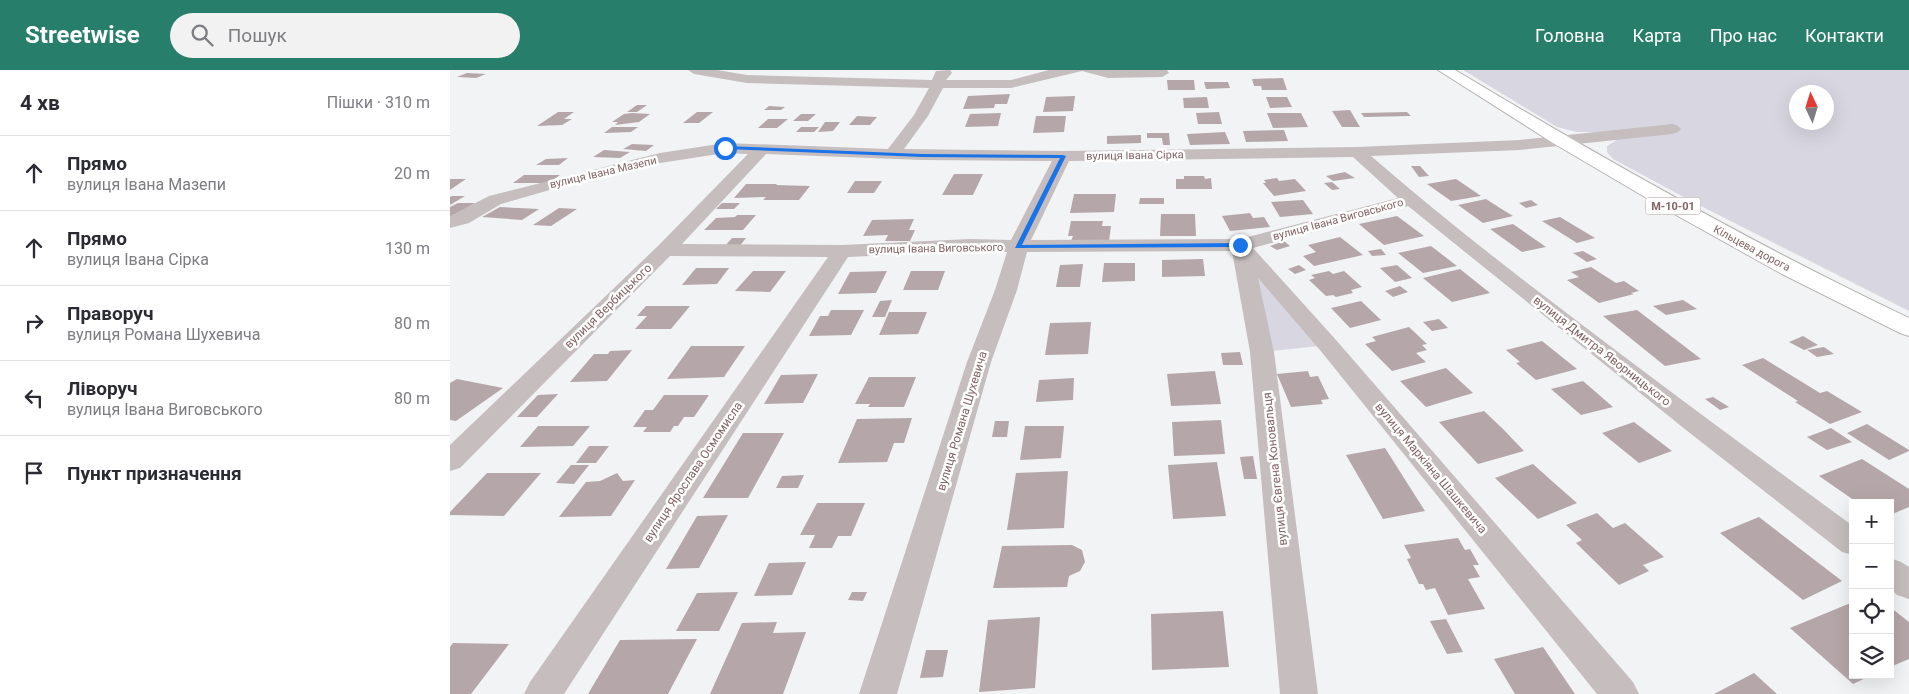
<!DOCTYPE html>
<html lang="uk">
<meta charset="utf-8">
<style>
:root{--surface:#fff;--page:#f2f2f3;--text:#2b2b33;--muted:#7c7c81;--line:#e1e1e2;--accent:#277e6b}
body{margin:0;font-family:Roboto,sans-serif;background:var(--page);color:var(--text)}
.controls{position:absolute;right:15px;bottom:15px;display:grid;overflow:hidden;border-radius:0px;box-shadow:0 5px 20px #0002}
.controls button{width:45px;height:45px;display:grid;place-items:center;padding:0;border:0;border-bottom:1px solid var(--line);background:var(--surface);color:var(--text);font:25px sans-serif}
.compass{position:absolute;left:1339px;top:15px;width:45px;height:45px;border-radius:50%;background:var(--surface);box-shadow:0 5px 20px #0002;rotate:356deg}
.stop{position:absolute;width:15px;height:15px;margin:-11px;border:4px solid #1a73e8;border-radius:50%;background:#fff}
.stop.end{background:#1a73e8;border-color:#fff;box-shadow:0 1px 5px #0008}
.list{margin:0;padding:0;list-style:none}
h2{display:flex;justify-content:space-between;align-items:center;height:65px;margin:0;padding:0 20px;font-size:21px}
h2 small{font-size:16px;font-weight:400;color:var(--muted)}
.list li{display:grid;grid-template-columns:32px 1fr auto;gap:15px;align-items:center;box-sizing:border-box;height:75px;padding:0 20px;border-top:1px solid var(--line)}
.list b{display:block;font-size:19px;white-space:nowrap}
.list p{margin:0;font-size:16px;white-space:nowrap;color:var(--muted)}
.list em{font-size:16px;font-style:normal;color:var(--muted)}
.icon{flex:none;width:28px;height:28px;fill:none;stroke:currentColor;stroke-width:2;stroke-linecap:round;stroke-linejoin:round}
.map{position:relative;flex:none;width:1459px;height:624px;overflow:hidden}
header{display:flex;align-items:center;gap:30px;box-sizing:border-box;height:70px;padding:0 25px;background:var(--accent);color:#fff}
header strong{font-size:24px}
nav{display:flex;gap:28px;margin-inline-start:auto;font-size:18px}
.search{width:350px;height:45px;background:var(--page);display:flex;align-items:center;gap:12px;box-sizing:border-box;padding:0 18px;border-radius:28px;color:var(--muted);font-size:19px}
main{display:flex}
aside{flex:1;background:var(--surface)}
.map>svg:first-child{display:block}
.green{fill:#d8d7e1;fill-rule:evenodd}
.building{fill:#b5a7a9}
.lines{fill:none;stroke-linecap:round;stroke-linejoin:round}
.highway-casing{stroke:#b9b3b3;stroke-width:2}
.minor{fill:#c5bdbe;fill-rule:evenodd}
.highway{fill:#fff;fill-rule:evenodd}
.route{fill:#1a73e8}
.labels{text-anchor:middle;stroke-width:5;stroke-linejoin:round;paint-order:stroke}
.far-street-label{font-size:11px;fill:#826365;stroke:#fff}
.shield{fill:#fff;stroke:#a89293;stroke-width:1}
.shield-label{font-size:11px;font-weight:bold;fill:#826365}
.street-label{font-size:12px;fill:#826365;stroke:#fff}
</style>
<header>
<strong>Streetwise</strong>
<div class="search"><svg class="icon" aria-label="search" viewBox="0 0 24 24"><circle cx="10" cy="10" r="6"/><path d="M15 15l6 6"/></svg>Пошук</div>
<nav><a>Головна</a><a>Карта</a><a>Про нас</a><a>Контакти</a></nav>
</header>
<main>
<aside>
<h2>4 хв<small>Пішки · 310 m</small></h2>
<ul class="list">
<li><svg class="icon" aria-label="ahead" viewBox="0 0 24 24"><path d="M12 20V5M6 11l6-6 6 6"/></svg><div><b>Прямо</b><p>вулиця Івана Мазепи</p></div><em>20 m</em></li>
<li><svg class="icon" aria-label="ahead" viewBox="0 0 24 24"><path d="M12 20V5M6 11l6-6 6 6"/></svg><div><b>Прямо</b><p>вулиця Івана Сірка</p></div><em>130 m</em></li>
<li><svg class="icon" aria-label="right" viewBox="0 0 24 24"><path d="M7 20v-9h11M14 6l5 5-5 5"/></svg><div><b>Праворуч</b><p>вулиця Романа Шухевича</p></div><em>80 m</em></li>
<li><svg class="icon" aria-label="left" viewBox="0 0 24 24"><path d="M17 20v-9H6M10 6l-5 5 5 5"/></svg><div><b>Ліворуч</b><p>вулиця Івана Виговського</p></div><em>80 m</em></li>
<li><svg class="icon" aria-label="arrive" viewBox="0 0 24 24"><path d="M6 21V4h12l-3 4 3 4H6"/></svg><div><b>Пункт призначення</b></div></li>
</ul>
</aside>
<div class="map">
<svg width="1459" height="624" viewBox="0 0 1459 624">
<rect width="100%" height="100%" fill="#f1f3f5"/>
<g class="green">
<path d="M1013,0H1459V241L1243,132L1163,89L1157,82V76L1170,68L1163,62H1127L1107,57ZM1346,22H1376V52H1346Z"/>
<polygon points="790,175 878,275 812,282"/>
</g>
<g class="building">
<polygon points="17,3 36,4 26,8 7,7"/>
<polygon points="833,8 837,20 812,20 811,16 804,16 802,9"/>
<polygon points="717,10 744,10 745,20 718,20"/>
<polygon points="754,12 778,12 780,18 756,19"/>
<polygon points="560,24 557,34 545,34 544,38 513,39 518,26"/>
<polygon points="625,26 623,41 593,42 596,27"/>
<polygon points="757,27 759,38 734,38 733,28"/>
<polygon points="816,27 837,27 842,37 820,38"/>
<polygon points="187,35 197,35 187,42 177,42"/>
<polygon points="319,36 335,37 331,40 314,40"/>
<polygon points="900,40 910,57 892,57 882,41"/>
<polygon points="108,42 124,42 114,49 122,49 112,55 87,56"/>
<polygon points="247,42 263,42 249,53 233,53"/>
<polygon points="769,42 772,54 748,54 746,43"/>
<polygon points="957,42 961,46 914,47 911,43"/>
<polygon points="182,43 200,44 189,52 165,55 168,52 162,52 174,44"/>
<polygon points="551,43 548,56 515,57 520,44"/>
<polygon points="817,43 851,43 858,57 823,58"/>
<polygon points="351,44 366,44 358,51 343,51"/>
<polygon points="407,46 427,47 420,55 399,55"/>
<polygon points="586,46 616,46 614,62 583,63"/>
<polygon points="318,49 338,49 327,58 308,58"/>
<polygon points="375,52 390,52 383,61 368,62"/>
<polygon points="162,57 188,57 181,62 154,63"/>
<polygon points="351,57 369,57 364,62 346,62"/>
<polygon points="834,60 838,71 796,72 793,61"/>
<polygon points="775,62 780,74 740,75 737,64"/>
<polygon points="697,63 719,63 720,75 713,75 712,68 697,68"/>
<polygon points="691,65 691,73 657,74 657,66"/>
<polygon points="182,74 204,75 196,81 173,79"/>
<polygon points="154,80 180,82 170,88 143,87"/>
<polygon points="118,88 109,95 86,95 96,89"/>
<polygon points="961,96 970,96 979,106 969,107"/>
<polygon points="895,102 905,108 883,111 876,106"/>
<polygon points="504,104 533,104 523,125 492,125"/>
<polygon points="74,105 110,105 99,113 63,113"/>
<polygon points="734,106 754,106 755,109 761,108 762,119 726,119 726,109 734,109"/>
<polygon points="827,108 829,111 845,109 856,121 824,126 813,113 816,113 814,110"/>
<polygon points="0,109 16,109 0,120"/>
<polygon points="1006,109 1018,117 1031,126 1001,131 977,114"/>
<polygon points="405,111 432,111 424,123 397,123"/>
<polygon points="882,112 890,119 882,120 874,113"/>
<polygon points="296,114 327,114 326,115 360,116 349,130 313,130 316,127 284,128"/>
<polygon points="624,124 666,124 664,142 620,143"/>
<polygon points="2,126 15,126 0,135 0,127"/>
<polygon points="690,128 714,128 714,134 689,134"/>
<polygon points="1036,129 1050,138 1063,146 1033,153 1008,135"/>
<polygon points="853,130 863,144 830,147 821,132"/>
<polygon points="1081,130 1088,135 1076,138 1069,133"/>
<polygon points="8,133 25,133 0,148 0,137"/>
<polygon points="272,133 290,133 284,139 266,139"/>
<polygon points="50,137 89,139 72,150 32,147"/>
<polygon points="109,138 127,139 101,156 83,155"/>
<polygon points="800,143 803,148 814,147 820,157 780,161 772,146"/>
<polygon points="711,144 745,144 746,166 710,166"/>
<polygon points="287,145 306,145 293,160 254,160 266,148 285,147"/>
<polygon points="947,146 974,166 934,175 909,154"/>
<polygon points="1110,147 1145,168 1127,173 1092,151"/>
<polygon points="464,149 459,160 465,160 460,171 435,171 438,165 413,166 422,150"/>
<polygon points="621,151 653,151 652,156 661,156 659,171 621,171 623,166 618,166"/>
<polygon points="1063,154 1096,177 1072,182 1040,159"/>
<polygon points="890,167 913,185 864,196 853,186 866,182 858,175"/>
<polygon points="282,168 296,168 289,177 274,177"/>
<polygon points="834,171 840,176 827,180 820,176"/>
<polygon points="981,176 1007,196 973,203 948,183"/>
<polygon points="931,179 936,185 922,186 918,181"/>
<polygon points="1133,181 1147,189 1137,192 1123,183"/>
<polygon points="753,189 755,206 712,207 712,190"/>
<polygon points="654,193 685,193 685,211 652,212"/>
<polygon points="633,194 630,217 606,217 610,195"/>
<polygon points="849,195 856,200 845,204 838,199"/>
<polygon points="947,195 962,208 945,212 930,198"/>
<polygon points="1141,197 1166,213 1174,211 1189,221 1181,223 1184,224 1149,233 1117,210 1129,207 1121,202"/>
<polygon points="246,198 279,198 267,214 232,215"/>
<polygon points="1010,199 1040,223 1002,232 973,208"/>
<polygon points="303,201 336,201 320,222 285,221"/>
<polygon points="437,201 426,223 388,224 400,202"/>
<polygon points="461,201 495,201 488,220 453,220"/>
<polygon points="879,201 883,204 894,201 912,217 901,220 903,223 886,227 883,225 876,226 859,210 865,208 861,205"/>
<polygon points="950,216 958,222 943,227 935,221"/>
<polygon points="442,230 435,247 422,247 430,231"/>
<polygon points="1233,230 1247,239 1216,245 1203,236"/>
<polygon points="911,231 931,250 900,258 881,238"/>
<polygon points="196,236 240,236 221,259 185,259 197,246 187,246"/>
<polygon points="381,240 414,240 401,265 359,266 370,246 378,246"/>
<polygon points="1187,240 1251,289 1215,296 1153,246"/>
<polygon points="439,242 477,242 468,264 429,265"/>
<polygon points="989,249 998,258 982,261 973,252"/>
<polygon points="641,252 638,284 595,285 600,253"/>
<polygon points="959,257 977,274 972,275 977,280 966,283 976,292 942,301 915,274 926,271 922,267"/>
<polygon points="1353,266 1368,275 1354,280 1339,272"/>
<polygon points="1092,271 1127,299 1086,310 1066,293 1070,292 1056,280"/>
<polygon points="241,276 295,276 274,307 217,309"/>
<polygon points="1374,277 1384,284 1367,287 1357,280"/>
<polygon points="182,280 157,311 120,312 144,284 158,284 160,281"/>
<polygon points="790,282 793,295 773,295 771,283"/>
<polygon points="1313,288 1370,323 1377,321 1412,342 1380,354 1345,332 1348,331 1292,295"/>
<polygon points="996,298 1023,323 976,337 950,311"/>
<polygon points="765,301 771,334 721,336 717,304"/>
<polygon points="858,301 860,307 868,306 879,329 871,330 873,334 841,337 827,304"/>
<polygon points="368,304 353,333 314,334 331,305"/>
<polygon points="419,307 466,307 454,337 418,337 420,334 405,334"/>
<polygon points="624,308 623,330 586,332 589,310"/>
<polygon points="7,309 53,318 6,351 0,350 0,313"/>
<polygon points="1133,311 1163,337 1131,345 1101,319"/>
<polygon points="108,324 87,347 67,347 88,325"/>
<polygon points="214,325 259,325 244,347 234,347 228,356 224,356 220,362 193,362 197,357 183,357 195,340 203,340"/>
<polygon points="1263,327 1279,337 1270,340 1255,329"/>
<polygon points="1034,341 1053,359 1074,381 1028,394 989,352"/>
<polygon points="462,348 454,373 444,373 437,392 388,393 407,349"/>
<polygon points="771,350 775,384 724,386 722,352"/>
<polygon points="545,351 559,351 557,367 542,367"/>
<polygon points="1184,352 1222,381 1189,393 1152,363"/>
<polygon points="1417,354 1459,380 1459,381 1439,390 1397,363"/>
<polygon points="88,356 140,356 123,376 70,377"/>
<polygon points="575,356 614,356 611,388 570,390"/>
<polygon points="1381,358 1402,372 1377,380 1357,367"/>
<polygon points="293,363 334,363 298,428 253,428"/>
<polygon points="139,376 159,376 146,393 126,393"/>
<polygon points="935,378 954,408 975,441 933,449 896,385"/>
<polygon points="803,386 807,409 794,409 790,387"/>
<polygon points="1412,389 1459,419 1459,437 1440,445 1440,433 1408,433 1369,406"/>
<polygon points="767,392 776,446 723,449 718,395"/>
<polygon points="1083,394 1103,412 1127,433 1088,449 1045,408"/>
<polygon points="121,395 139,395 124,414 106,413"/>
<polygon points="618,401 614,458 557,460 566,403"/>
<polygon points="37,403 91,403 54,446 0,445 0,442"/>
<polygon points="167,403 173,411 185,410 161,446 109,447 136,412 150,411"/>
<polygon points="354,405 348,418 326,418 332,406"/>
<polygon points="367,433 415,433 401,466 388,466 382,478 359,478 365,465 350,465"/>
<polygon points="1147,443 1163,458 1175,453 1214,487 1193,495 1199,501 1169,515 1126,473 1132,470 1116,455"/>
<polygon points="278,445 249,498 216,499 247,446"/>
<polygon points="1309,447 1349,478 1392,511 1353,530 1270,463"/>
<polygon points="1008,468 1015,480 1020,479 1029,495 1023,495 1030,507 1018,509 1035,539 998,545 985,518 976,520 973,514 969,514 957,489 961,488 954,475"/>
<polygon points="622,475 632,480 635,492 630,501 619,506 617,517 543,518 552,476"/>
<polygon points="356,492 342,525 304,526 319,493"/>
<polygon points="288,522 269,561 226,561 247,523"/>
<polygon points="402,522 417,522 413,531 398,530"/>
<polygon points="1403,532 1403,605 1422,605 1403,614 1340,558"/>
<polygon points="1440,537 1459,552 1459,589 1440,597"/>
<polygon points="773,541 779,597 702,600 701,544"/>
<polygon points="590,547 585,618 529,622 538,550"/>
<polygon points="996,549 1013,582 997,584 980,551"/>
<polygon points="327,552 323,563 356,562 333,624 260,624 292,553"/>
<polygon points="247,569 218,624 138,624 170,570"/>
<polygon points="3,573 59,574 21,624 0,624 0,577"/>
<polygon points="1093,577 1125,624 1065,624 1044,589"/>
<polygon points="476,580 498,580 493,607 470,608"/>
<polygon points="1304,603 1327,624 1264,624"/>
</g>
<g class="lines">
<g class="highway-casing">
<path id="highway" d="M988,0H1005C1153,89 1303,174 1459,248V266L1450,263L1332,204L1217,140L1103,73Z"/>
</g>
<g class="minor">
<path d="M238,0H267L297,5L482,10L486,1L500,0L502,3L496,10H561L599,0H717L719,3L712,7L658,8L632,1L561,18H493L478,46L454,79L613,81L907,77L1070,70L1223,54L1228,56L1231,59L1228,62L1223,64L1070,80L921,86C990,146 1062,202 1135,257C1223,324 1313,390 1403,456V485L1392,482L1236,360L958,136L803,178L886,270L1183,612L1189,624H1147L870,280L808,208L824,282L868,624H830L800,282L782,181L577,182L567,220L541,292L447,624H409L517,292L545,220L557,182L520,181L398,187L114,624H74L80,612L378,187L220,186L10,398L0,401V375L208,176L298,84L275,83L210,93L103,119L51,134L19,153L0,158V146L39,126L210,83L275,73L438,79L464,45L479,18L297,13L244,4ZM316,84L473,90L602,91L561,170L520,169L392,175L232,174ZM903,87L948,128L790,169L581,170L619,91Z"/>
<polygon points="1440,488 1451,492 1459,497 1459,529 1447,525 1440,519"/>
</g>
<use href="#highway" class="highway"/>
</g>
<polygon class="route" points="275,76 472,84 613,85 616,86 572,175 790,173 793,175 790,177 565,178 610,88 472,87 274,79"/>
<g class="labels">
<g class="far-street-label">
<text transform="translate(685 85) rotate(-1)" y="4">вулиця Івана Сірка</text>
<text transform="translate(153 102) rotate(-13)" y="4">вулиця Івана Мазепи</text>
<text transform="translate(888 149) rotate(-15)" y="4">вулиця Івана Виговського</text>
<text transform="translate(486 178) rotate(-1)" y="4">вулиця Івана Виговського</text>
<text transform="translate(1302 178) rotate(28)" y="4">Кільцева дорога</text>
</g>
<rect class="shield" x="1195.5" y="127.5" width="55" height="17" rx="4"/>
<g class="shield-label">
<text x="1223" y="140">М-10-01</text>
</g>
<g class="street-label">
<text transform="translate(158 236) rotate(-44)" y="4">вулиця Вербицького</text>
<text transform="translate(1152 281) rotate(38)" y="4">вулиця Дмитра Яворницького</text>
<text transform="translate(512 351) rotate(-73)" y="4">вулиця Романа Шухевича</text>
<text transform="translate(981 398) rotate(50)" y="4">вулиця Маркіяна Шашкевича</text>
<text transform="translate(825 399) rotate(-96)" y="4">вулиця Євгена Коновальця</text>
<text transform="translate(243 402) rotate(-56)" y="4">вулиця Ярослава Осмомисла</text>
</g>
</g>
</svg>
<div class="controls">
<button>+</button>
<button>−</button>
<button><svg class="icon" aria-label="locate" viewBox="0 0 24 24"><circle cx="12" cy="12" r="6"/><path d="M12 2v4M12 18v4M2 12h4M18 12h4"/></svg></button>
<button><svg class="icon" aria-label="layers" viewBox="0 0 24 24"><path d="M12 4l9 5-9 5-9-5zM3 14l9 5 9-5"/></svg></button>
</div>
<svg class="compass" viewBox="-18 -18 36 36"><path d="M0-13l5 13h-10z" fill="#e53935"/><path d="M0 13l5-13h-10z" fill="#7c7c81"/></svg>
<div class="stop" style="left:275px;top:78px"></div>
<div class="stop end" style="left:790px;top:175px"></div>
</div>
</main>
